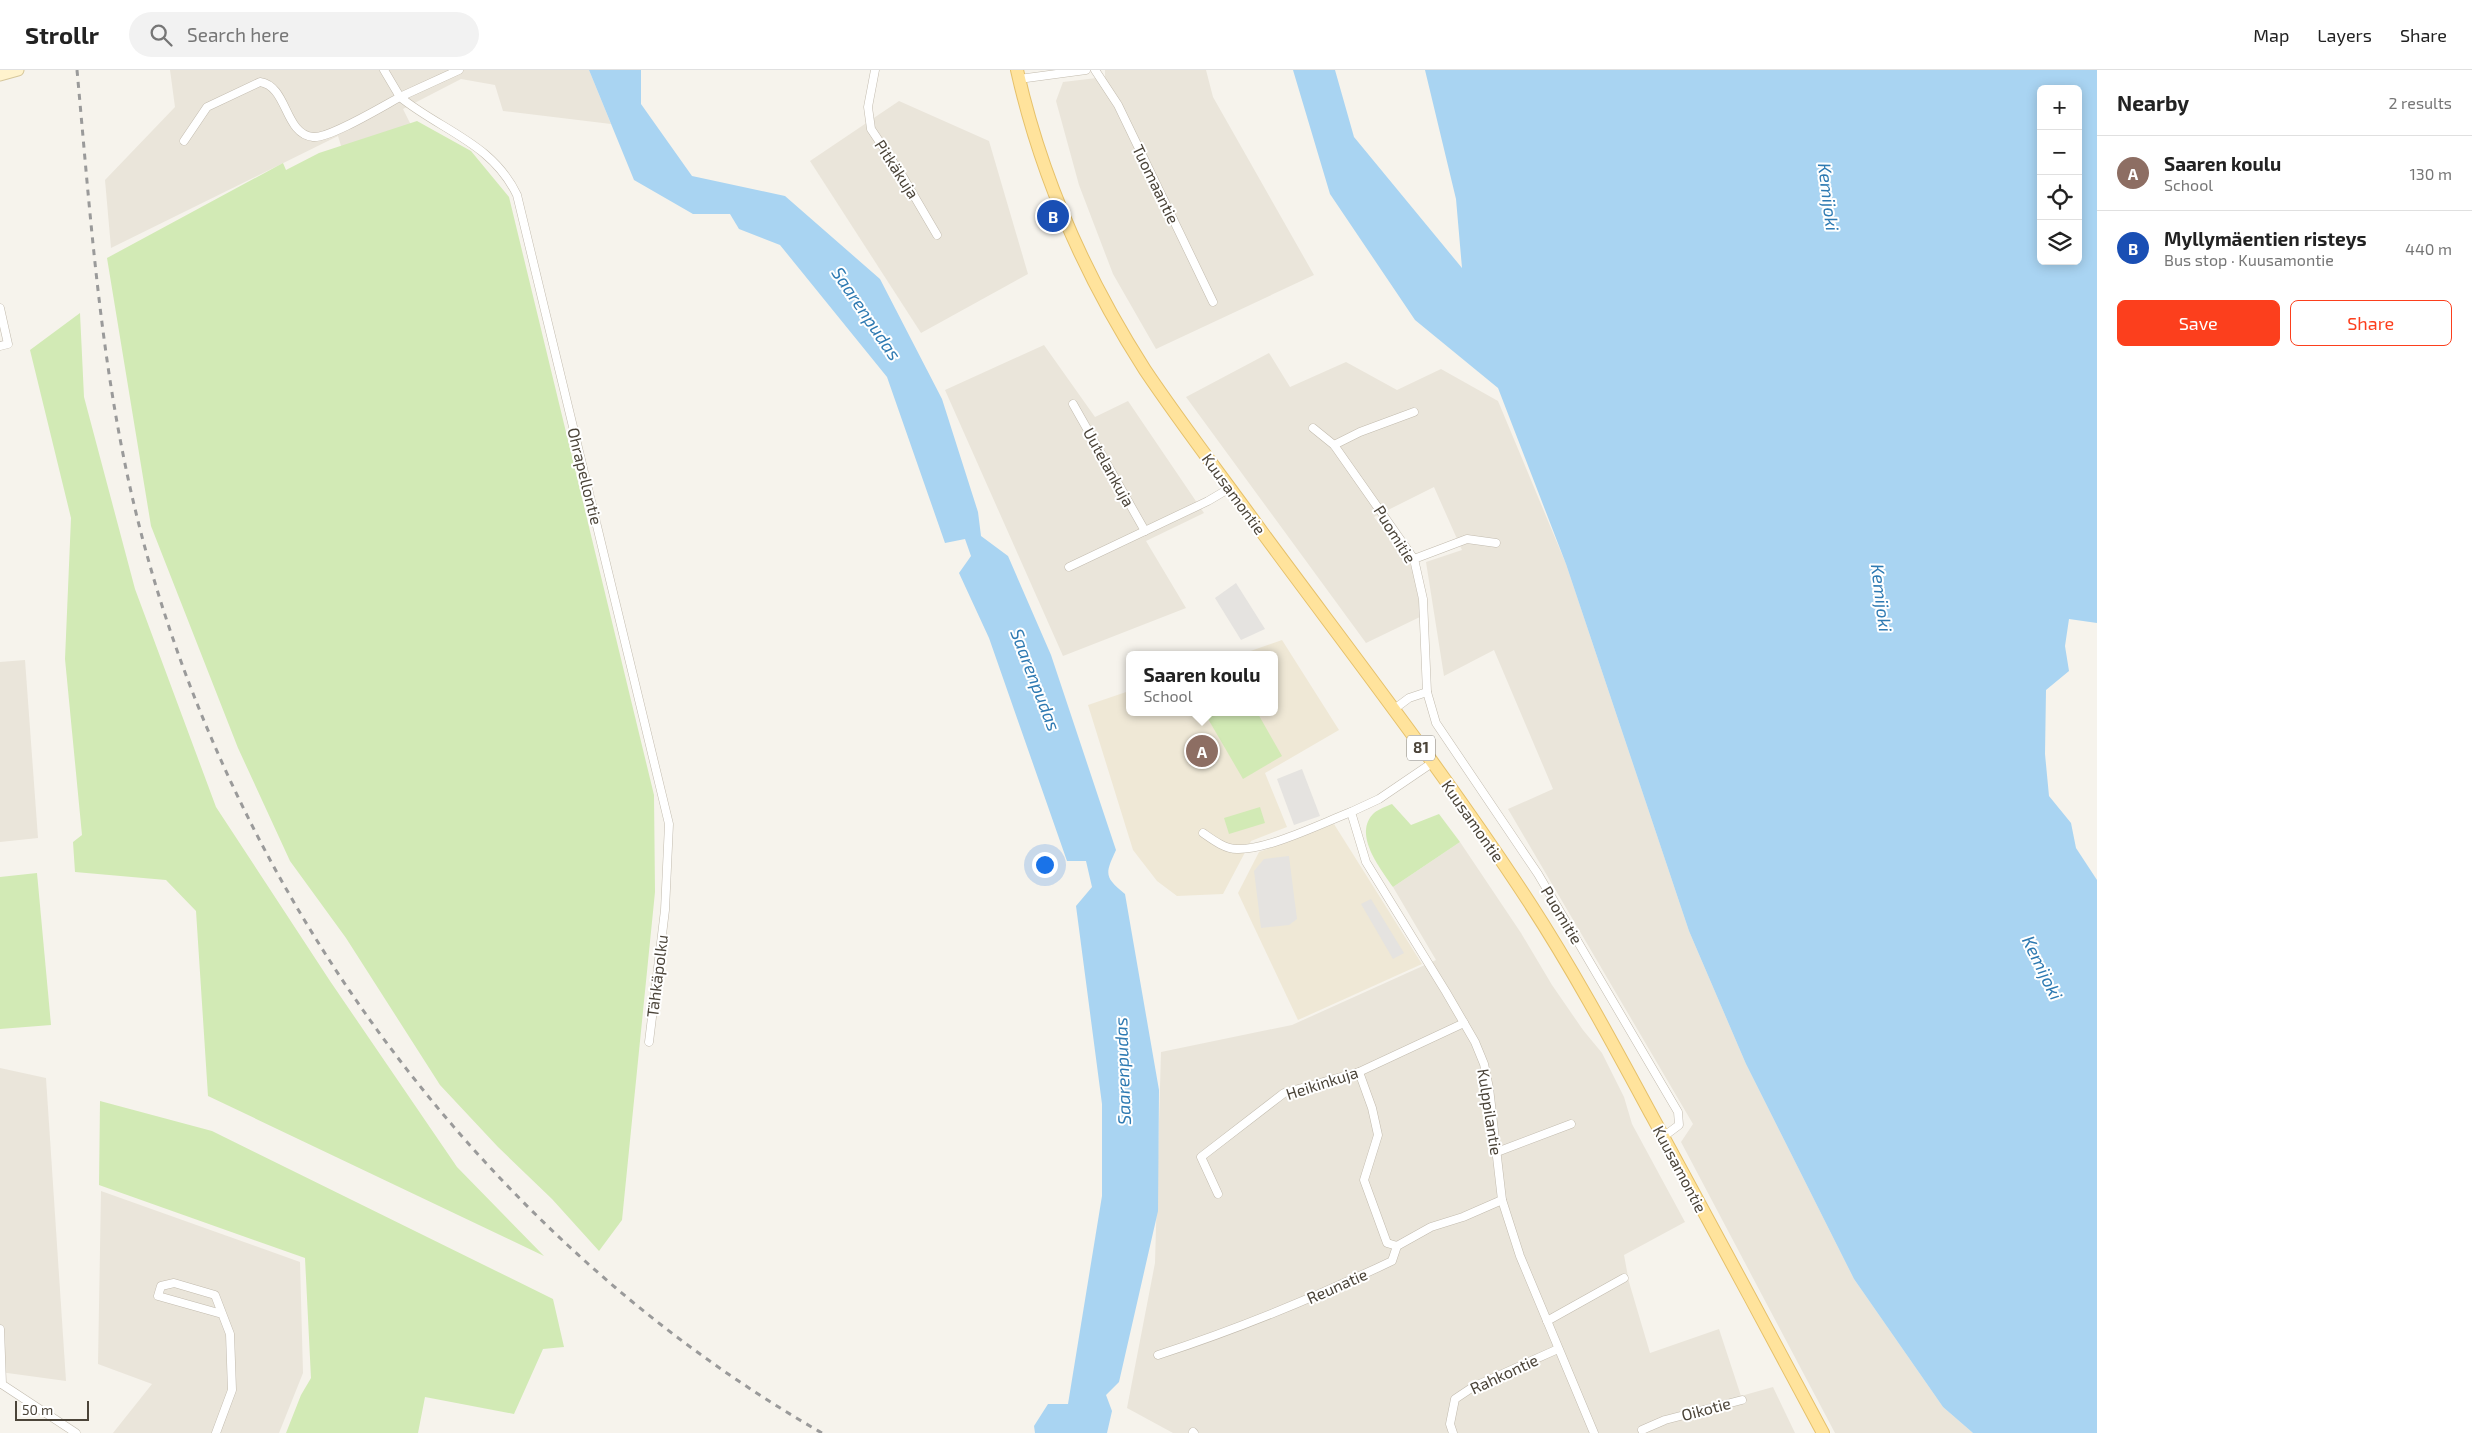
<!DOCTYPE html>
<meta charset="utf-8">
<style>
:root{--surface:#fff;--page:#f2f2f2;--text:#222;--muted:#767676;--line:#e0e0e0;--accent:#fc3f1d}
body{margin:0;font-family:"Exo 2",sans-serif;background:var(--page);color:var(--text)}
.controls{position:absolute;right:15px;top:15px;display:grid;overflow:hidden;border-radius:8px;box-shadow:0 2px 12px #0003}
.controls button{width:45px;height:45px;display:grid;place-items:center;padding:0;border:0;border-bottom:1px solid var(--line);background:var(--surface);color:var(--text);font:25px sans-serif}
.scale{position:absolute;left:15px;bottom:12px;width:74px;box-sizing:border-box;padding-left:5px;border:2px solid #4b4439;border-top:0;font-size:14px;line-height:18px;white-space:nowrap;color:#4b4439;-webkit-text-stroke:4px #fff;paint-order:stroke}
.you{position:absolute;left:1044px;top:794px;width:18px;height:18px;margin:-12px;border:4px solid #fff;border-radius:50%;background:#1a73e8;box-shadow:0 0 0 8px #1a73e833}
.badge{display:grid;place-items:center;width:32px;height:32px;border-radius:50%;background:var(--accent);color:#fff;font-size:16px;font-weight:700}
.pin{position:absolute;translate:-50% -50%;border:2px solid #fff;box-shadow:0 1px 5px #0006}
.popup{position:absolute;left:1126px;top:581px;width:152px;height:65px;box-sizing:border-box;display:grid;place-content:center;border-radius:8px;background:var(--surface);filter:drop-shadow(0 1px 4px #0005);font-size:16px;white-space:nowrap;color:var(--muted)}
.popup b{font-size:19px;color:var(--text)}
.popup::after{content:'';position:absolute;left:50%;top:100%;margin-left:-10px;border:10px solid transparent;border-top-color:var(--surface)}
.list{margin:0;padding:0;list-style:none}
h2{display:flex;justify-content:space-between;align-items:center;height:65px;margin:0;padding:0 20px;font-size:21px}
h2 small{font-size:16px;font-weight:400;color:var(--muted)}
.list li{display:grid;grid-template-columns:32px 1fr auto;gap:15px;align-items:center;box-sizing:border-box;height:75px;padding:0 20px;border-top:1px solid var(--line)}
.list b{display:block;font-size:19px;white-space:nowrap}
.list p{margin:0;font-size:16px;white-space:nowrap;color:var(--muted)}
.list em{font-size:16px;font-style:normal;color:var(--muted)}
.actions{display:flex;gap:10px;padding:15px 20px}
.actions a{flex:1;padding:11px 0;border:1px solid var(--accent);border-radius:8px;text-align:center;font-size:18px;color:var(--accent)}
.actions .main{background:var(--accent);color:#fff}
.icon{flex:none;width:28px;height:28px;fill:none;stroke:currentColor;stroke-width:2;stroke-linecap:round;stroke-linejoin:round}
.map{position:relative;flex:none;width:2097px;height:1363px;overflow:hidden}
header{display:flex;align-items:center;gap:30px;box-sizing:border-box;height:70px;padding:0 25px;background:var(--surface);border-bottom:1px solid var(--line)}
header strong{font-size:24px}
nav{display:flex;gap:28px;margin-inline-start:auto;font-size:18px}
.search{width:350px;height:45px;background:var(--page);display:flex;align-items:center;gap:12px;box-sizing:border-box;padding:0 18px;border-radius:28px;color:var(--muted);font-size:19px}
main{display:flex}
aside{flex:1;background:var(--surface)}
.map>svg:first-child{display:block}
.residential{fill:#eae5da}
.education{fill:#efe8d6}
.green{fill:#d2eab5}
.parking{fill:#e5e3e0}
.water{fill:#a9d4f2;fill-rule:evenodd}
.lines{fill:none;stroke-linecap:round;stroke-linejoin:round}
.minor-casing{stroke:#c2bbae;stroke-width:9}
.secondary-casing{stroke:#d6c79b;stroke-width:13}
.primary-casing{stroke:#e6c16a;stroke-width:14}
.minor{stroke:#fff;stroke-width:8}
.secondary{stroke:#fff3cd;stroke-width:11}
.primary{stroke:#ffe39c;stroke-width:12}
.rail{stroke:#9a9a9a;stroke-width:3;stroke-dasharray:6 6;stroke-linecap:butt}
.labels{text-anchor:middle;stroke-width:4;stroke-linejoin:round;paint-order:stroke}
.shield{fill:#fff;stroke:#817c74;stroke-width:1}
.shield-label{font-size:15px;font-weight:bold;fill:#4b4439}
.street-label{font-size:16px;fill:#4b4439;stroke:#fff}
.water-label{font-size:18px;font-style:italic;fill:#2e7ab2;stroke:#fff}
</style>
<header>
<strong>Strollr</strong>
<div class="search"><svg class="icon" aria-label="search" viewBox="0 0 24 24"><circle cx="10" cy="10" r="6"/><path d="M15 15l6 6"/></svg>Search here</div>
<nav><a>Map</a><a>Layers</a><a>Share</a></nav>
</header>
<main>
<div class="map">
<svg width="2097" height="1363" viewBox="0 0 2097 1363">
<rect width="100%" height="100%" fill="#f6f3ec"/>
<g class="residential">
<polygon points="170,0 589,0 611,54 503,41 495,15 461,9 403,39 433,99 356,125 338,66 111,178 105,110 175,37"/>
<polygon points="1105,0 1206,0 1213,27 1314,205 1156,279 1113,204 1079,115 1056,31 1063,12 1105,7"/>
<polygon points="899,31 989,71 1028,204 921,263 810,91"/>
<polygon points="1044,275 1095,347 1128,331 1204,443 1146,471 1186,538 1063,586 945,320"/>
<polygon points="1269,283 1290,317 1346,292 1397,320 1441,299 1498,331 1566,494 1689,861 1746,994 1854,1209 1943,1337 1973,1363 1835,1363 1681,1072 1693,1054 1508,739 1553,719 1494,580 1444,606 1426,492 1462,480 1434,417 1374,447 1412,497 1422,546 1366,573 1186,327"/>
<polygon points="25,590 38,768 0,772 0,592"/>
<polygon points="1460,772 1521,863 1552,915 1583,960 1602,983 1624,1027 1632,1054 1685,1152 1624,1185 1629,1212 1650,1283 1719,1259 1741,1326 1773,1317 1795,1363 1173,1363 1127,1338 1155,1193 1161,982 1292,955 1436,890 1393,817"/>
<polygon points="0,998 46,1008 66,1311 0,1302"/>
<polygon points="101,1121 300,1192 303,1303 279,1363 113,1363 152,1314 98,1294"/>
</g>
<g class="education">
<polygon points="1282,570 1339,660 1265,703 1287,757 1251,771 1223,824 1177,826 1157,811 1133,780 1088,635 1129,621 1130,642 1274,642 1274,585 1239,585"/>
<polygon points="1334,754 1422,894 1298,950 1238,823 1259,782"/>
</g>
<g class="green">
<polygon points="417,51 471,81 509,127 654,725 655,822 622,1150 599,1181 552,1129 498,1077 440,1015 346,868 290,791 238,678 151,456 107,188 283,93 286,100 319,83"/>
<polygon points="80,243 84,327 135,519 216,737 330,911 457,1097 544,1186 208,1026 196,841 166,810 75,802 73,772 82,765 65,589 71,448 30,280"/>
<polygon points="1204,642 1257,642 1282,686 1243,709"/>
<path d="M1392,734L1411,755L1439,744L1460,772L1393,817C1381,799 1352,764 1374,743C1379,739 1387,736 1392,734Z"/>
<polygon points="1260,737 1265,753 1229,764 1224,748"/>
<polygon points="37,803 51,955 0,959 0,807"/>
<polygon points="100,1031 212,1061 553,1229 564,1277 543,1279 514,1344 425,1327 418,1363 286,1363 301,1325 311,1308 305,1188 99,1115"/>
</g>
<g class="parking">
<polygon points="1236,513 1265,559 1241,570 1215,528"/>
<polygon points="1302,699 1320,746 1294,755 1277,709"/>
<polygon points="1289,786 1297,849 1289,855 1261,858 1254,801 1264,789"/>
<polygon points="1371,829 1404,883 1393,889 1361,834"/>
</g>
<g class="water">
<path d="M589,0H641V34L692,106L785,126L880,209L942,329L978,442L981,466L1008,486L1051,585L1116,780C1105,804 1104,807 1125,824L1159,1020L1158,1141L1119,1312L1106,1325L1112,1341L1107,1363H1035L1034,1356L1048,1334H1068L1102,1126V1034L1076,836L1092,817L1086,791H1067L989,568L959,503L971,486L965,469L945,473L887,307L780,175L739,159L730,144H693L634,110Z"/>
<path d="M1293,0H1335L1354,67L1462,198L1456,129L1425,0H2097V553L2069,549L2065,576L2069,601L2046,620L2045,684L2049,726L2071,753L2076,778L2097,810V1363H1973L1943,1337L1854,1209L1746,994L1689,861L1566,494L1498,318L1415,250L1330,124ZM2041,19H2078V191H2041Z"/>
</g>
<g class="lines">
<g class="minor-casing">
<g id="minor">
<path d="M459,0L400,27C442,61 492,73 517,125L669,754L665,840L649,972"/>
<polyline points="875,0 868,37 871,59 903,107 937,165"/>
<polyline points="1095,0 1118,35 1213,232"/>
<polyline points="1019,9 1086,0"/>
<path d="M184,71L207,37L260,12C288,16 284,64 313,67C329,69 383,36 400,27L384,0"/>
<polyline points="0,238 8,274 0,276"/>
<polyline points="1073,334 1145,461"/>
<polyline points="1313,358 1334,375 1414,489 1423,529 1427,622 1436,653 1538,804 1678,1042 1679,1055 1663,1067"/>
<polyline points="1334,375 1360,362 1414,342"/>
<polyline points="1414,489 1467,469 1496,473"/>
<polyline points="1069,497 1208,431 1230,418"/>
<polyline points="1393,640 1409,628 1427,622"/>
<polyline points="1432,693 1379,729 1351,742 1366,792 1446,922 1475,972 1484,994 1489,1018 1502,1130 1520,1186 1594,1363"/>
<path d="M1203,763C1213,770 1225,779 1237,779C1268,780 1322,753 1351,742"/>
<polyline points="1359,1002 1372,1038 1378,1065 1364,1110 1387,1173 1397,1176"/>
<polyline points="1497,1082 1571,1054"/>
<polyline points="1218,1124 1201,1087 1284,1023 1359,1002 1464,953"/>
<polyline points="1547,1251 1624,1208"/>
<polyline points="0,1259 2,1314"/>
<path d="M1158,1285C1238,1259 1316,1227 1392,1191L1397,1176L1431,1157L1463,1147L1502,1130"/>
<polyline points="0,1313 76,1363"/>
<polyline points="1642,1360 1665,1350 1742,1330"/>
<polyline points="1193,1362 1194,1363"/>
<polyline points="216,1363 232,1320 230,1264 215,1225 174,1213 161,1216 158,1226 222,1244"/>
<polyline points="1453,1363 1450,1354 1455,1329 1473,1317 1558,1279"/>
</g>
</g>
<g class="secondary-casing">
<polyline id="secondary" points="0,5 18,0"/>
</g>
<g class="primary-casing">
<path id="primary" d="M1017,0C1041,107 1086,208 1145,300C1182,355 1223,408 1262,462C1352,584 1446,705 1529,832C1574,901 1613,974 1652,1046C1710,1152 1766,1257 1823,1363"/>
</g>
<use href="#minor" class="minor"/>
<use href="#secondary" class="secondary"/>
<use href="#primary" class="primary"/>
<path class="rail" d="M77,0C89,130 98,261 124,389C205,790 466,1159 822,1363"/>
</g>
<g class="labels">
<rect class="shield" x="1407" y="665.5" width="28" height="25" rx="4"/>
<g class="shield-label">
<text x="1421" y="683">81</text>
</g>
<g class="street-label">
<text transform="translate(897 99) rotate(57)" y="6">Pitkäkuja</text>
<text transform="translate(1156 114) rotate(64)" y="6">Tuomaantie</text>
<text transform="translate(1109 397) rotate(61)" y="6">Uutelankuja</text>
<text transform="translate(585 406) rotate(76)" y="6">Ohrapellontie</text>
<text transform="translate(1234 424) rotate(54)" y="6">Kuusamontie</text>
<text transform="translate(1395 464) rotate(58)" y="6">Puomitie</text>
<text transform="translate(1473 751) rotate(55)" y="6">Kuusamontie</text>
<text transform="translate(1562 845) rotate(59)" y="6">Puomitie</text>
<text transform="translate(657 906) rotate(-83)" y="6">Tähkäpolku</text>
<text transform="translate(1322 1013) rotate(-18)" y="6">Heikinkuja</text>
<text transform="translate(1490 1042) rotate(81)" y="6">Kulppilantie</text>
<text transform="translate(1680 1099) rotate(62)" y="6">Kuusamontie</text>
<text transform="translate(1337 1216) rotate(-24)" y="6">Reunatie</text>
<text transform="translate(1504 1304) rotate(-25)" y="6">Rahkontie</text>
<text transform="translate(1706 1339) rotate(-15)" y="6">Oikotie</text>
</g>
<g class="water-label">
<text transform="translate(1828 127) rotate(83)" y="6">Kemijoki</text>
<text transform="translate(866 244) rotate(56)" y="6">Saarenpudas</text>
<text transform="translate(1881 528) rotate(83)" y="6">Kemijoki</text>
<text transform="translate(1035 610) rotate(69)" y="6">Saarenpudas</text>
<text transform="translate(2042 898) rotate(64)" y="6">Kemijoki</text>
<text transform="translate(1123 1001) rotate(-92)" y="6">Saarenpudas</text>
</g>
</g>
</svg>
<div class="controls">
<button>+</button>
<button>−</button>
<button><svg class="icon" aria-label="locate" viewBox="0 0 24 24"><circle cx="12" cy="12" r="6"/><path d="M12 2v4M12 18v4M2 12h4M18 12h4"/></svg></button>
<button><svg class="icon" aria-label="layers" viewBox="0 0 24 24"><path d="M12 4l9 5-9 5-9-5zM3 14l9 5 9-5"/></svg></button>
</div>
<div class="scale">50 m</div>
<div class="you"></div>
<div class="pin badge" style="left:1202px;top:681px;background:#8d6e63">A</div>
<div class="popup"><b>Saaren koulu</b>School</div>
<div class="pin badge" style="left:1053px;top:146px;background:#1a4fb4">B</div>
</div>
<aside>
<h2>Nearby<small>2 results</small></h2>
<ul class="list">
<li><span class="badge" style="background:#8d6e63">A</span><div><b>Saaren koulu</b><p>School</p></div><em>130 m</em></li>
<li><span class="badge" style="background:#1a4fb4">B</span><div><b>Myllymäentien risteys</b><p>Bus stop · Kuusamontie</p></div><em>440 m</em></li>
</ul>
<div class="actions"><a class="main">Save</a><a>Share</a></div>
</aside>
</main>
